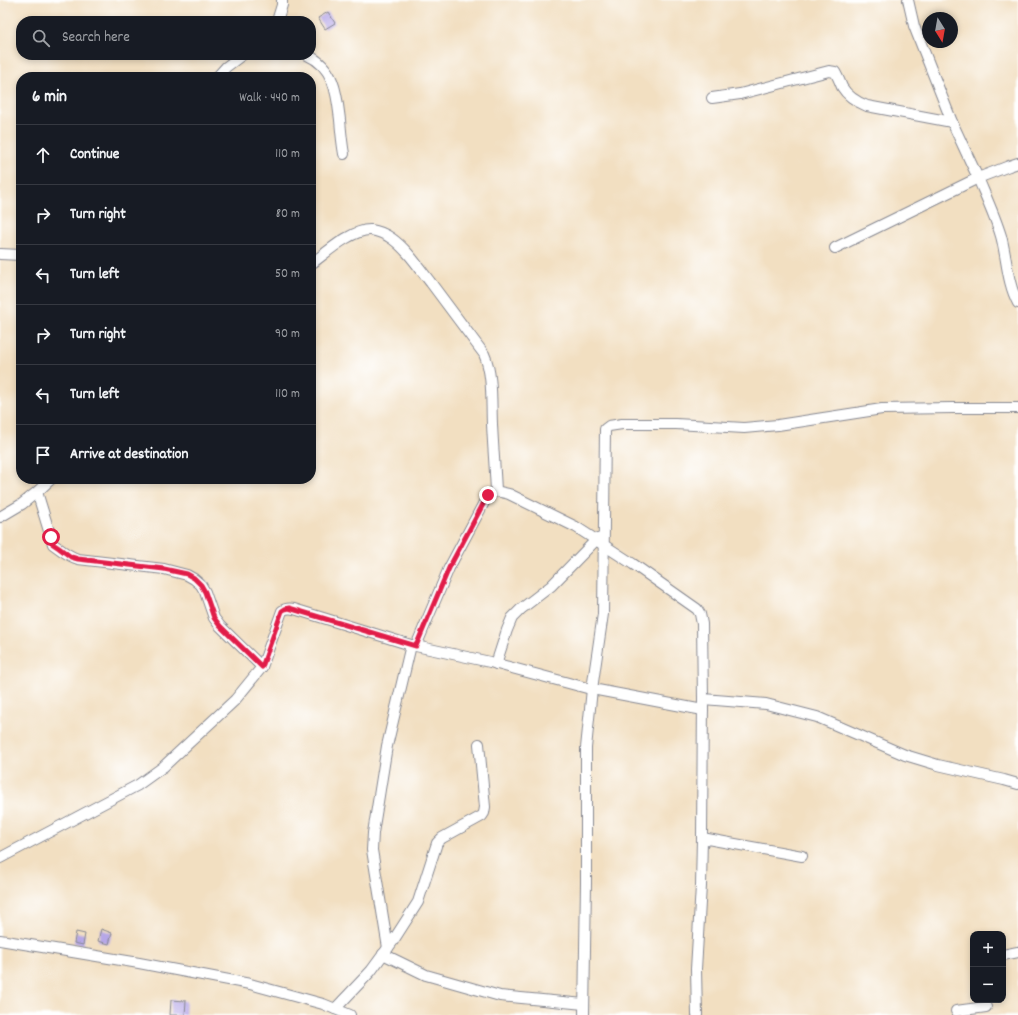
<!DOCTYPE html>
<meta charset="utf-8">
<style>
:root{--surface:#171b24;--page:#20242c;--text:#f1f3f6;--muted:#9ea1a6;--line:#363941}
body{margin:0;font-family:Dekko,sans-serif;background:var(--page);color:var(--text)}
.controls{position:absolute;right:12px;bottom:12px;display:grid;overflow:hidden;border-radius:8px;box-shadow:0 2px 6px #0003}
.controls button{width:36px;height:36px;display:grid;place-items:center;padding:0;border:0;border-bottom:1px solid var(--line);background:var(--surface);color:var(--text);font:20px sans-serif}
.compass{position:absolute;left:922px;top:12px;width:36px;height:36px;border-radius:50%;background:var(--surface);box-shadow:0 2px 6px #0003;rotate:169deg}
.stop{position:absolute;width:12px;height:12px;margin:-9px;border:3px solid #e11d48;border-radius:50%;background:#fff}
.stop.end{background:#e11d48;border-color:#fff;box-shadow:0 1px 4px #0008}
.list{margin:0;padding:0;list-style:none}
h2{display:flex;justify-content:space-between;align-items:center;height:52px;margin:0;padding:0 16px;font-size:17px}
h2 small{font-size:13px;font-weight:400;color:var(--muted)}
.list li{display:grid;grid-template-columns:26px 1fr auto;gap:12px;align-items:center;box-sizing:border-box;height:60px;padding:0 16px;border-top:1px solid var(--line)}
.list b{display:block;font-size:15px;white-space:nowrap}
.list em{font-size:13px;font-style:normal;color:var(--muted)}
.icon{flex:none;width:22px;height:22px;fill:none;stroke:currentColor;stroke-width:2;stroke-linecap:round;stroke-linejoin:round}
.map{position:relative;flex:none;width:1018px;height:1015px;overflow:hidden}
.search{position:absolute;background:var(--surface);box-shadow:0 2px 6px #0003;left:16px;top:16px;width:300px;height:44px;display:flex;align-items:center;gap:10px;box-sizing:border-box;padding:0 14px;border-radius:16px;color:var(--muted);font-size:15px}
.panel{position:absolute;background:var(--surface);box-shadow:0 2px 6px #0003;left:16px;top:72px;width:300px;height:412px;border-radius:16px}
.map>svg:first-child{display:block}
.building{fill:#b6a7e7}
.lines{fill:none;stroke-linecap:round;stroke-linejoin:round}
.minor-casing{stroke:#868790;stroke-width:12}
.minor{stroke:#fff;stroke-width:10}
.route{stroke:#e11d48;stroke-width:5}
</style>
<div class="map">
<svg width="1018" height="1015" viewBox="0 0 1018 1015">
<rect width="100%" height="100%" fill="#fff"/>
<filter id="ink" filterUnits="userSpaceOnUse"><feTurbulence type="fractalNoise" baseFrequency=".025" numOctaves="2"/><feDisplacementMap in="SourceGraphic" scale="8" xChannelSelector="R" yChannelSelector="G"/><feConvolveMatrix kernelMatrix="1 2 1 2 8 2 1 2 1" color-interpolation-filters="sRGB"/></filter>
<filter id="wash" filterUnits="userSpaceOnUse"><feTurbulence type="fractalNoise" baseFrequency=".012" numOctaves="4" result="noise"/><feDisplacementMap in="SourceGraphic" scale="16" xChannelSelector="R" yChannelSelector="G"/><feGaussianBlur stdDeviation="0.9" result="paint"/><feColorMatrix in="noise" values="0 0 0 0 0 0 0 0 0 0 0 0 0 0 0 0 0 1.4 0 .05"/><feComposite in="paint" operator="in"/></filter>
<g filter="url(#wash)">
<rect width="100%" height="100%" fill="#f2dfc1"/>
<g id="blocks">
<g class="building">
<polygon points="328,12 335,23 325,29 318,18"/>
<polygon points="101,929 112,933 109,944 98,941"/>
<polygon points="76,932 85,934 83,945 74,943"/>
<polygon points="171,1000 186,1001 185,1015 170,1015"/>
</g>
</g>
</g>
<g filter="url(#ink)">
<use href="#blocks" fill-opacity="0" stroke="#868790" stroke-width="1"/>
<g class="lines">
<g class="minor-casing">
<g id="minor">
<polyline points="277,21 282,5 282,0"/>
<path d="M307,55C335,67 337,95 340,120C341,132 342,143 344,154"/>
<polyline points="217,77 226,67 242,55"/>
<path d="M712,98L740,94L829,71L835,72C838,77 840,82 842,87C848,97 857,102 867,106L952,122"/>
<path d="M1018,163L1009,166L978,178C986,197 995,216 1001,236C1007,258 1007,283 1018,303"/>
<polyline points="835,248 978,178 952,122 914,26 908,0"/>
<polyline points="0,254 21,255"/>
<path d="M311,264C326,253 352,229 371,230C378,231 385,234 391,238C407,249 419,268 431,283C449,307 466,330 484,354C493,374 491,402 492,424C493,446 495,469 496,491"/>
<path d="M37,492L53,544C61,550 68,556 78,559L164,569L187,575L194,579L201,585L205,592L214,618L220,626L262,667"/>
<polyline points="0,517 22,504 37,492 51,479"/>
<polyline points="416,646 449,568 488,495 496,491 509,494 576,527 633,564 697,609 700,614 702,624 703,699 702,838 701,886 696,969 697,1015"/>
<polyline points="496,664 507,630 512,618 521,609 551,586 596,540 601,538"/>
<polyline points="703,699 766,704 817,717 905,755 938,765 1004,780 1018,784"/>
<polyline points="702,838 802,856"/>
<path d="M0,858L138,785L163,767L235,700L262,667L282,611C286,608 289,608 294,609L411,645L490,662L587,688L703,710"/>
<polyline points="0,940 139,963 250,984 323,1004 350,1015"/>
<polyline points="388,948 372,850 373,833 387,746 411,645"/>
<polyline points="383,954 426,975 500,996 584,1004"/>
<polyline points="1003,955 1018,952"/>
<polyline points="335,1009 371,971 393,941 418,902 437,843 442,838 482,816 484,813 485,807 479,744"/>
<polyline points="956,1011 986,1007"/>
<polyline points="584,1015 586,883 586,748 592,689 603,614 605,429 609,426 622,424 676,424 744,428 778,425 882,409 953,408 1018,408"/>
</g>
</g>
<use href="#minor" class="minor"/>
</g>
</g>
<g class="lines" filter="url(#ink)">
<polyline class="route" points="51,537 53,544 59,548 71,557 78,559 164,569 187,574 194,578 201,585 205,592 214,618 220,626 262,667 282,611 285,609 289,608 416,646 449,568 488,495"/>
</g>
</svg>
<div class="controls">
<button>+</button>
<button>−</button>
</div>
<svg class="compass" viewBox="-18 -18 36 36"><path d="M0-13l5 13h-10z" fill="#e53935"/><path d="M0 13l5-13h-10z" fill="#9ea1a6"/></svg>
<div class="stop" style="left:51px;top:537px"></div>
<div class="stop end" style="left:488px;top:495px"></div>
<div class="search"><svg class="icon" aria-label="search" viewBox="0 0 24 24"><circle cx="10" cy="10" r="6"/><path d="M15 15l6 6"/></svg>Search here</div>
<section class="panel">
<h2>6 min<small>Walk · 440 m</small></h2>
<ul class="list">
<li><svg class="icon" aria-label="ahead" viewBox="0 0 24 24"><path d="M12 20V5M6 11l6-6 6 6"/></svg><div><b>Continue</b></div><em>110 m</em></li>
<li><svg class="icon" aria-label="right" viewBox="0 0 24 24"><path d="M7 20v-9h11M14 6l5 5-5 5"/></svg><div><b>Turn right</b></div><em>80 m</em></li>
<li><svg class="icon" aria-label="left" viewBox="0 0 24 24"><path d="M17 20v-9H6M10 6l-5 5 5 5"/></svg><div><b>Turn left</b></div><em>50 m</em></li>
<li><svg class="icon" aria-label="right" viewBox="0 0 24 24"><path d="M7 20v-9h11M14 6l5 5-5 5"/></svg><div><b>Turn right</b></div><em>90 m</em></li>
<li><svg class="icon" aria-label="left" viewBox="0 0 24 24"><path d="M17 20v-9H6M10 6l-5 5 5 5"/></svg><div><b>Turn left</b></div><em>110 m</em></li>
<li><svg class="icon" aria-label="arrive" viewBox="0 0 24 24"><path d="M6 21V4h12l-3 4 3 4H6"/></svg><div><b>Arrive at destination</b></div></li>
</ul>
</section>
</div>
